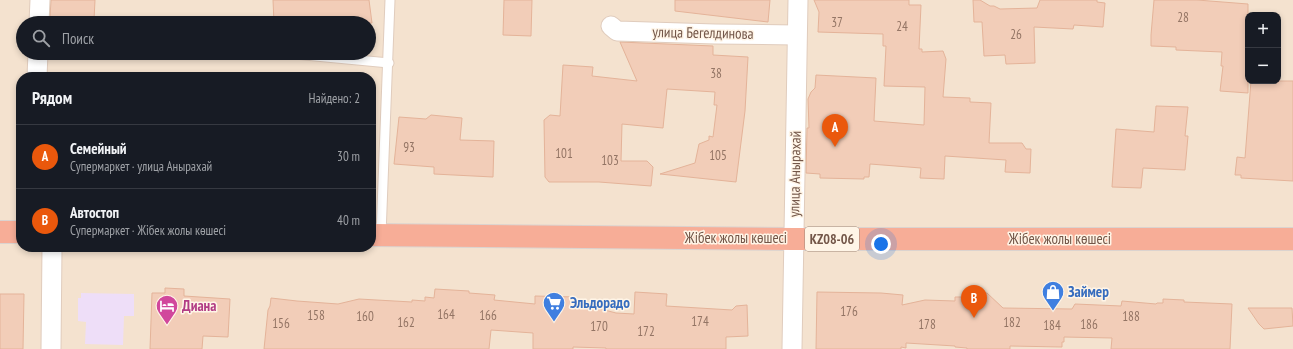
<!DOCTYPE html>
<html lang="ru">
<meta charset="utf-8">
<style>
:root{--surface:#171b24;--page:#20242c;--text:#f1f3f6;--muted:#9ea1a6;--line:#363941;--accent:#ea580c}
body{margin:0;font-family:"PT Sans Narrow",sans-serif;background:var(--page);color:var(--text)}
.controls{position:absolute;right:12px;top:12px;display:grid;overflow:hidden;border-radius:8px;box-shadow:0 2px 6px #0003}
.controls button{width:36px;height:36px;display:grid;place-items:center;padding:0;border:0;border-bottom:1px solid var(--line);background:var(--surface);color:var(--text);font:20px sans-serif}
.you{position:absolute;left:881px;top:244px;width:14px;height:14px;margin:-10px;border:3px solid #fff;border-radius:50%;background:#1a73e8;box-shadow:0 0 0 6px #1a73e833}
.badge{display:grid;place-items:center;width:26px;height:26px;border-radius:50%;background:var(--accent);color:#fff;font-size:13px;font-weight:700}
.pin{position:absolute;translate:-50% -33px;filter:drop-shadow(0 1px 2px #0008)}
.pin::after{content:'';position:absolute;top:21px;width:14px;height:12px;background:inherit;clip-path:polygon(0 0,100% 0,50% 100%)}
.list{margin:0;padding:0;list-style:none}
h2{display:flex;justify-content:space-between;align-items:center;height:52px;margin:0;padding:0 16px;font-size:17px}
h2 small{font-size:13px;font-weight:400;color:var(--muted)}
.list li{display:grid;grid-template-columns:26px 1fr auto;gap:12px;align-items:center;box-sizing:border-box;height:64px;padding:0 16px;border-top:1px solid var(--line)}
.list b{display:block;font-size:15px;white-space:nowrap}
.list p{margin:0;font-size:13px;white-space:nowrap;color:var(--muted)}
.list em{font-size:13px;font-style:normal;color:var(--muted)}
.icon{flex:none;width:22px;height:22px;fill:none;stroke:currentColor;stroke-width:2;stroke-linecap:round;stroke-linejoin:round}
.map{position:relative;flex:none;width:1293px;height:349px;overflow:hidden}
.search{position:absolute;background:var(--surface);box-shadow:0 2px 6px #0003;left:16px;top:16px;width:360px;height:44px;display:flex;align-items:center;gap:10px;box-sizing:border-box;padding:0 14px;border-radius:22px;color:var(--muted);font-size:15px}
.panel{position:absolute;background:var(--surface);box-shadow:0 2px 6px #0003;left:16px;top:72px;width:360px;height:180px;border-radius:16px}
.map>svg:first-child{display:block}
.residential{fill:#f4e2cf;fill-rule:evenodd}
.education{fill:#eedef8}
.building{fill:#f2cdb8;stroke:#e4b399}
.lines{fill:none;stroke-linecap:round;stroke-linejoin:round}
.lane-casing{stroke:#e0ccbd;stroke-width:11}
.street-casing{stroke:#e0ccbd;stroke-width:21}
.highway-casing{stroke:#dbd3cf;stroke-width:24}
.lane{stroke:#fff;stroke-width:9}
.street{stroke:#fff;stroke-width:19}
.highway{stroke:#f7ad97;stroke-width:22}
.labels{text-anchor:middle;stroke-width:3;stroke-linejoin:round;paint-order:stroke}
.number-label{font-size:13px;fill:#937464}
.shield{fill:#fff5e7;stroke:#9d8678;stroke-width:1}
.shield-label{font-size:14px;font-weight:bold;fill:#735648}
.street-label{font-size:15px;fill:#735648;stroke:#fff5e7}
.shop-label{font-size:15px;font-weight:bold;fill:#366cbe;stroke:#fff5e7;text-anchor:start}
.hotel-label{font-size:15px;font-weight:bold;fill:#b23c85;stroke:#fff5e7;text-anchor:start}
</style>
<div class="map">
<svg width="1293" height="349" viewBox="0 0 1293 349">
<rect width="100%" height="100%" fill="#fcf1e1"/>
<path class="residential" d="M0,0H1293V349H0ZM1248,15H1278V81H1248ZM23,23H369V53H23ZM21,77H371V247H21Z"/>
<polygon class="education" points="81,293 134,294 134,316 124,316 123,345 85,344 86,322 78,321 78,298 81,298"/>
<g class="building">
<polygon points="51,0 95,0 94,20 50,17"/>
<polygon points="273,0 369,0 372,23 274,23"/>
<polygon points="504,0 532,0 531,36 503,35"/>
<polygon points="675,0 770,0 768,22 675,11"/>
<polygon points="814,0 909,0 909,5 921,5 919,49 922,49 922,52 943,51 946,59 943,97 970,98 970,102 991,103 989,143 1022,143 1026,149 1031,149 1030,173 1005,172 1006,160 945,156 944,179 920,178 921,168 870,164 869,177 864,177 864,179 820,178 820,174 806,173 807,128 809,128 808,99 811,92 815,88 816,75 876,78 874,121 924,125 925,87 884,86 886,46 883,46 883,34 818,32 819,12"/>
<polygon points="973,0 980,0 990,6 994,6 1000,9 1037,8 1040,0 1097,0 1097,2 1105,3 1103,27 1074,25 1073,29 1034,27 1035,63 1006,64 1005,55 984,56 982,22 974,22"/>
<polygon points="1154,0 1197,0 1248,4 1248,93 1220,91 1223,66 1221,66 1222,52 1176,50 1176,47 1151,46 1151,35"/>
<polygon points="620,42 713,46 713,55 748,57 745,111 736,182 660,174 695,163 699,144 709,140 709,136 713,137 717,105 714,105 715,92 667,89 663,128 622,124 621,161 647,161 653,167 651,186 599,182 549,182 545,177 544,120 550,115 560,116 563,65 593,67 592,76 637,81"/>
<polygon points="1251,81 1293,81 1293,181 1241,178 1241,175 1235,175 1237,157 1245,158"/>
<polygon points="1156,106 1188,107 1185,136 1188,136 1185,170 1143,168 1141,188 1112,187 1116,129 1154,132"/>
<polygon points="431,115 462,118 460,140 494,141 493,177 434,174 434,167 394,164 399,117 426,119"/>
<polygon points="165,288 184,289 184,296 230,299 228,337 203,336 202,349 150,349 152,293 165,293"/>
<polygon points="435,289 469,291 469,293 495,295 494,300 535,304 535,296 575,297 574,302 616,313 634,314 635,292 667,294 666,306 732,310 736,306 747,305 748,336 726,337 726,349 606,349 606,348 573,347 573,349 533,349 533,333 491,330 489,349 264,349 268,310 270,306 271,298 297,301 338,304 359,299 412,302 412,300 425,301 425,297 434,298"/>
<polygon points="817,292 881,293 903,295 902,305 925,300 955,301 955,297 969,297 969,293 987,293 1003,308 1072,309 1075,304 1121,306 1122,301 1156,304 1157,303 1163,303 1163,299 1184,300 1184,302 1232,304 1230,349 1111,349 1112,338 1064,337 1064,342 1062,342 1062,347 1010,346 1010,349 967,349 967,348 955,347 955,346 906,343 906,348 901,347 901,349 816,349"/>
<polygon points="0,294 24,294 23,349 0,349"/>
<polygon points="1248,308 1292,308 1293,326 1264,329 1259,324"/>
</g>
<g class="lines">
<g class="lane-casing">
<g id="lane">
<polyline points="284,53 389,63"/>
<polyline points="381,235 390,0"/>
</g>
</g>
<g class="street-casing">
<g id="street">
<polyline points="39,23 40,0"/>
<polyline points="611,26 617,31 715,34 796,35"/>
<polyline points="37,77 38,53"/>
<polyline points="51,349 52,247"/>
<polyline points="792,349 798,0"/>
</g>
</g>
<g class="highway-casing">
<g id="highway">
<polyline points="0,232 21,232"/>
<polyline points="371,235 794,239 1293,239"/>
</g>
</g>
<use href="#lane" class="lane"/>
<use href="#street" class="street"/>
<use href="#highway" class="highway"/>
</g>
<defs>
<g id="shop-pin" transform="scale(1.15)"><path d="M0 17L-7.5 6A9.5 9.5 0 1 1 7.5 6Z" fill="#3f7fe0" stroke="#fff5e7"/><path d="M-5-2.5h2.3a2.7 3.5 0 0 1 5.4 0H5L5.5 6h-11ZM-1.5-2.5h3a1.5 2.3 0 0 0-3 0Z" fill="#fff"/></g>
<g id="supermarket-pin" transform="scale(1.15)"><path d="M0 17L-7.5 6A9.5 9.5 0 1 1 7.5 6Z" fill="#3f7fe0" stroke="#fff5e7"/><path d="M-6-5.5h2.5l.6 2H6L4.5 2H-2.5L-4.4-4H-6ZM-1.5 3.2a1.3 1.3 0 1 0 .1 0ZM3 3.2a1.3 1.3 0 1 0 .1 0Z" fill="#fff"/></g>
<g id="hotel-pin" transform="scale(1.15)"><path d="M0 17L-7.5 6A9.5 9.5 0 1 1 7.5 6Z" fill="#d1479c" stroke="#fff5e7"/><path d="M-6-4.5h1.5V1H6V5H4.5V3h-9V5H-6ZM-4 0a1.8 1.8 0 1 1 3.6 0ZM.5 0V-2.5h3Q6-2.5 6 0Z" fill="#fff"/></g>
</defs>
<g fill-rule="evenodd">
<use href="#shop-pin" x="1053" y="292"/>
<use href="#supermarket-pin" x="554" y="303"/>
<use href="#hotel-pin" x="167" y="306"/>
</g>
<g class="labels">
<g class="number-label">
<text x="1183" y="22">28</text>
<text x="837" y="27">37</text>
<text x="902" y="31">24</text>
<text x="1016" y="39">26</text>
<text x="716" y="78">38</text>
<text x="409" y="152">93</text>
<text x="564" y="158">101</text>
<text x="718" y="160">105</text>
<text x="610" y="165">103</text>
<text x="849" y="316">176</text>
<text x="446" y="319">164</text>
<text x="316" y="320">158</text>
<text x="488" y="320">166</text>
<text x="365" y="321">160</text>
<text x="1131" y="321">188</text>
<text x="700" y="326">174</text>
<text x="406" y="327">162</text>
<text x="1012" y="327">182</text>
<text x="281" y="328">156</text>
<text x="927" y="329">178</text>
<text x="1089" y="329">186</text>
<text x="1052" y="330">184</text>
<text x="599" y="331">170</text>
<text x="646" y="336">172</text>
</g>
<rect class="shield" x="805" y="227" width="54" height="24" rx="3"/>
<g class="shield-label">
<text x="832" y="244">KZ08-06</text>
</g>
<g class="street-label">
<text transform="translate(703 33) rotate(1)" y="5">улица Бегелдинова</text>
<text transform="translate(795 174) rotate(-89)" y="5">улица Анырахай</text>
<text x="736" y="243">Жібек жолы көшесі</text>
<text x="1060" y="244">Жібек жолы көшесі</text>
</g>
<g class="shop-label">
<text x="1068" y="297">Займер</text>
<text x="570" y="308">Эльдорадо</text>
</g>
<g class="hotel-label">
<text x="182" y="311">Диана</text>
</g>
</g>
</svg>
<div class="controls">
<button>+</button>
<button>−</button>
</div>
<div class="you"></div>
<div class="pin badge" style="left:835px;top:147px">A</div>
<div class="pin badge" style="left:974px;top:318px">B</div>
<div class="search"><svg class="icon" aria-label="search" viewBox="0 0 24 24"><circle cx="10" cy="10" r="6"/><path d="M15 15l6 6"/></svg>Поиск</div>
<section class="panel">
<h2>Рядом<small>Найдено: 2</small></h2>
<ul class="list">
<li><span class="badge">A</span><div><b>Семейный</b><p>Супермаркет · улица Анырахай</p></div><em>30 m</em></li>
<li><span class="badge">B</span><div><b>Автостоп</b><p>Супермаркет · Жібек жолы көшесі</p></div><em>40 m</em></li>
</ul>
</section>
</div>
